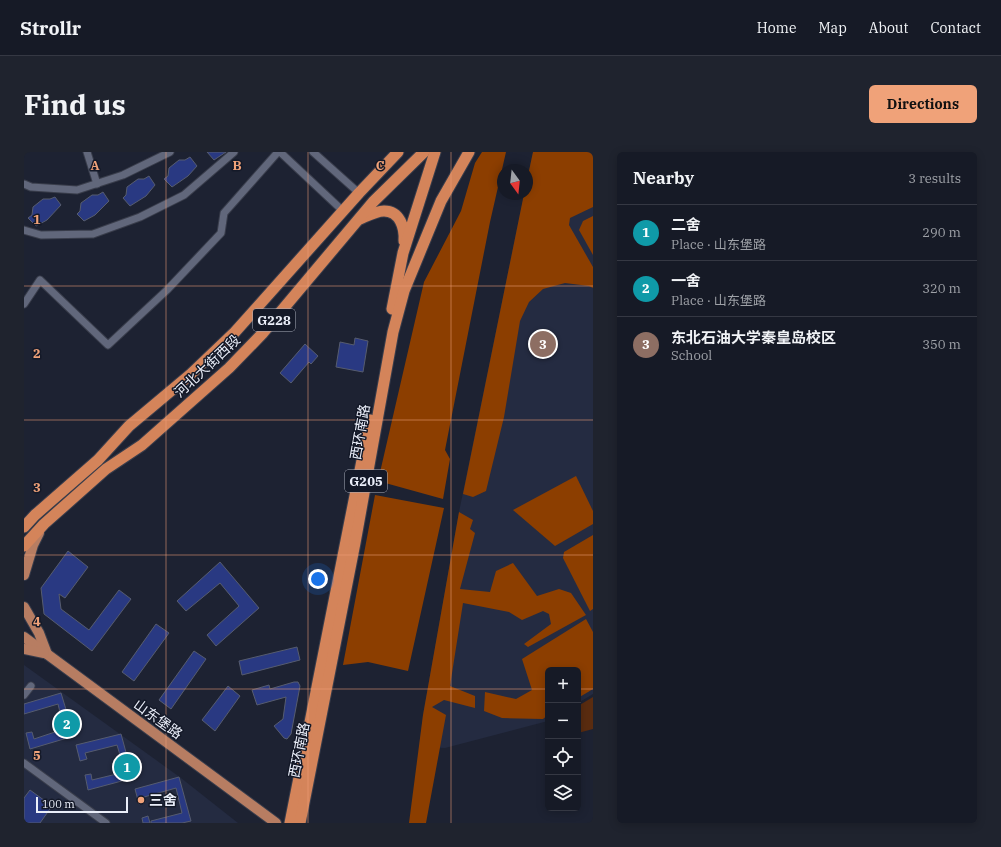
<!DOCTYPE html>
<meta charset="utf-8">
<style>
:root{--surface:#161a26;--page:#1f232e;--text:#f1f3f6;--muted:#9ea1a7;--line:#353843;--accent:#f0a279}
body{margin:0;font-family:"IBM Plex Serif","Noto Sans SC",serif;background:var(--page);color:var(--text)}
.controls{position:absolute;right:12px;bottom:12px;display:grid;overflow:hidden;border-radius:6px;box-shadow:0 2px 10px #0003}
.controls button{width:36px;height:36px;display:grid;place-items:center;padding:0;border:0;border-bottom:1px solid var(--line);background:var(--surface);color:var(--text);font:20px sans-serif}
.compass{position:absolute;left:473px;top:12px;width:36px;height:36px;border-radius:50%;background:var(--surface);box-shadow:0 2px 10px #0003;rotate:165deg}
.scale{position:absolute;left:12px;bottom:10px;width:92px;box-sizing:border-box;padding-left:4px;border:2px solid #eaeef9;border-top:0;font-size:11px;line-height:14px;white-space:nowrap;color:#eaeef9;-webkit-text-stroke:3px #141928;paint-order:stroke}
.you{position:absolute;left:294px;top:427px;width:14px;height:14px;margin:-10px;border:3px solid #fff;border-radius:50%;background:#1a73e8;box-shadow:0 0 0 6px #1a73e833}
.badge{display:grid;place-items:center;width:26px;height:26px;border-radius:50%;background:var(--accent);color:#fff;font-size:13px;font-weight:700}
.pin{position:absolute;translate:-50% -50%;border:2px solid #fff;box-shadow:0 1px 4px #0006}
.list{margin:0;padding:0;list-style:none}
h2{display:flex;justify-content:space-between;align-items:center;height:52px;margin:0;padding:0 16px;font-size:17px}
h2 small{font-size:13px;font-weight:400;color:var(--muted)}
.list li{display:grid;grid-template-columns:26px 1fr auto;gap:12px;align-items:center;box-sizing:border-box;height:56px;padding:0 16px;border-top:1px solid var(--line)}
.list b{display:block;font-size:15px;white-space:nowrap}
.list p{margin:0;font-size:13px;white-space:nowrap;color:var(--muted)}
.list em{font-size:13px;font-style:normal;color:var(--muted)}
.icon{flex:none;width:22px;height:22px;fill:none;stroke:currentColor;stroke-width:2;stroke-linecap:round;stroke-linejoin:round}
.map{position:relative;flex:none;width:569px;height:671px;overflow:hidden;border-radius:6px}
header{display:flex;align-items:center;gap:24px;box-sizing:border-box;height:56px;padding:0 20px;background:var(--surface);border-bottom:1px solid var(--line)}
header strong{font-size:19px}
nav{display:flex;gap:22px;margin-inline-start:auto;font-size:14px}
.intro{display:flex;align-items:center;justify-content:space-between;box-sizing:border-box;height:96px;padding:0 24px}
h1{margin:0;font-size:28px}
.button{padding:10px 18px;border-radius:6px;background:var(--accent);color:#111;font-size:14px;font-weight:700}
main{display:flex;gap:24px;padding:0 24px}
aside{flex:1;background:var(--surface);border-radius:6px;box-shadow:0 2px 10px #0003}
.map>svg:first-child{display:block}
.built{fill:#242b41}
.green{fill:#5a2c10}
.forest{fill:#8c3e00}
.building{fill:#293982;stroke:#565c6f}
.lines{fill:none;stroke-linecap:round;stroke-linejoin:round}
.minor-casing{stroke:#393d4b;stroke-width:9}
.primary-casing{stroke:#393d4b;stroke-width:12}
.trunk-casing{stroke:#393d4b;stroke-width:13}
.minor{stroke:#61677b;stroke-width:7}
.primary{stroke:#b77d62;stroke-width:10}
.trunk{stroke:#d4845a;stroke-width:11}
.grid{fill:none;stroke:#f0a279;stroke-width:1;stroke-opacity:0.55}
.poi-dot{fill:#f0a279;stroke:#141928;stroke-width:1.5}
.labels{text-anchor:middle;stroke-width:3;stroke-linejoin:round;paint-order:stroke}
.shield{fill:#141928;stroke:#aaaeba;stroke-width:1}
.shield-label{font-size:13px;font-weight:bold;fill:#eaeef9}
.street-label{font-size:14px;fill:#eaeef9;stroke:#141928}
.poi-label{font-size:14px;font-weight:bold;fill:#eaeef9;stroke:#141928;text-anchor:start}
.grid-label{font-size:13px;text-anchor:middle;font-weight:bold;fill:#f0a279;stroke:#141928;stroke-width:3;stroke-linejoin:round;paint-order:stroke}
</style>
<header>
<strong>Strollr</strong>
<nav><a>Home</a><a>Map</a><a>About</a><a>Contact</a></nav>
</header>
<div class="intro"><h1>Find us</h1><a class="button">Directions</a></div>
<main>
<div class="map">
<svg width="569" height="671" viewBox="0 0 569 671">
<rect width="100%" height="100%" fill="#1d2232"/>
<g class="built">
<polygon points="509,0 569,0 569,542 554,551 554,518 524,518 524,569 421,596 395,595 399,563 435,360 500,42 503,42 503,28"/>
<polygon points="0,513 157,626 214,671 0,671"/>
</g>
<polygon class="green" points="569,545 569,577 554,581 554,554"/>
<g class="forest">
<polygon points="458,0 482,0 466,70 421,298 426,307 419,347 354,329 400,130 437,59 451,11"/>
<polygon points="509,0 569,0 569,55 546,66 545,73 569,115 569,136 565,134 541,131 519,137 505,150 496,169 480,265 462,339 449,345 439,342 500,42 503,42 503,28"/>
<polygon points="569,64 569,103 555,78 559,69"/>
<polygon points="552,324 569,359 569,372 531,394 489,358"/>
<polygon points="351,343 420,356 384,519 344,510 319,513"/>
<polygon points="435,360 449,368 446,377 451,381 436,437 466,440 472,419 489,411 513,444 535,437 547,441 562,463 504,495 500,492 527,472 525,462 519,459 498,468 485,460 439,451 426,534 451,544 451,556 420,548 408,555 422,563 402,671 385,671 399,563"/>
<polygon points="569,383 569,457 566,459 539,406 540,400"/>
<polygon points="562,467 569,480 569,537 554,546 554,518 524,518 524,563 519,567 478,566 460,559 461,540 492,547 508,538 498,507"/>
</g>
<g class="building">
<polygon points="183,0 202,0 190,8"/>
<polygon points="166,5 173,14 164,24 148,35 140,27 144,24 145,16 155,8 161,8"/>
<polygon points="125,24 131,33 122,44 106,54 99,46 102,43 103,35 114,27 120,27"/>
<polygon points="79,40 85,49 71,63 60,69 53,62 56,59 57,51 68,43 74,43"/>
<polygon points="31,45 37,53 23,68 12,74 4,66 8,63 9,55 19,47 26,47"/>
<polygon points="331,186 344,189 339,220 312,215 316,190 330,193"/>
<polygon points="281,192 294,204 287,212 285,210 267,231 256,221"/>
<polygon points="44,399 64,415 41,446 35,442 37,457 65,478 95,438 107,447 68,499 20,462 17,436"/>
<polygon points="196,410 235,456 192,494 183,483 215,454 196,431 162,459 153,449"/>
<polygon points="132,472 145,481 110,529 98,520"/>
<polygon points="273,495 276,508 218,523 215,509"/>
<polygon points="170,499 182,507 147,557 135,548"/>
<polygon points="270,530 274,530 276,534 267,582 263,587 260,586 250,574 259,567 262,545 233,553 228,538 245,533 246,537"/>
<polygon points="204,534 216,544 191,579 178,568"/>
<polygon points="37,541 50,584 6,597 2,581 8,580 10,587 40,577 34,552 0,562 0,552"/>
<polygon points="97,582 109,626 64,638 61,623 67,622 68,628 101,620 93,593 61,601 63,607 56,609 52,593"/>
<polygon points="155,625 167,669 158,671 127,671 127,669 158,661 152,636 120,645 121,650 115,652 111,637"/>
<polygon points="6,638 28,654 16,671 0,671 0,646"/>
<polygon points="124,664 126,671 119,671 118,666"/>
</g>
<g class="lines">
<g class="minor-casing">
<g id="minor">
<polyline points="63,0 73,32"/>
<polyline points="256,0 319,59"/>
<polyline points="289,0 335,41"/>
<polyline points="0,32 7,35 53,38 99,23 146,0"/>
<polyline points="0,78 17,83 69,82 116,65 160,43 210,0"/>
<polyline points="0,152 16,128 84,193 143,138 197,81 200,61 254,0"/>
<polyline points="0,543 7,534"/>
<polyline points="0,611 82,671"/>
</g>
</g>
<g class="primary-casing">
<g id="primary">
<polyline points="0,423 9,393 15,381"/>
<polyline points="0,455 15,481 23,502"/>
<polyline points="0,485 252,671"/>
<polyline points="0,497 20,501"/>
</g>
</g>
<g class="trunk-casing">
<g id="trunk">
<path d="M336,67C343,64 352,59 360,59C376,59 381,76 380,89"/>
<polyline points="368,157 379,101 411,0"/>
<polyline points="0,375 11,363 74,308 105,274 167,222 211,180 335,41 374,0"/>
<polyline points="0,394 20,372 82,317 118,293 205,216 238,182 349,50 400,0"/>
<polyline points="266,671 346,268"/>
<polyline points="276,671 331,391 369,180 380,139 417,49 445,0"/>
</g>
</g>
<use href="#minor" class="minor"/>
<use href="#primary" class="primary"/>
<use href="#trunk" class="trunk"/>
</g>
<path class="grid" d="M142,0V671M284,0V671M427,0V671M0,134H569M0,268H569M0,403H569M0,537H524M554,537H569"/>
<circle class="poi-dot" cx="117" cy="648" r="4"/>
<g class="labels">
<g class="shield">
<rect x="229" y="157" width="42" height="22" rx="3"/>
<rect x="321" y="318" width="42" height="22" rx="3"/>
</g>
<g class="shield-label">
<text x="250" y="173">G228</text>
<text x="342" y="334">G205</text>
</g>
<g class="street-label">
<text transform="translate(183 214) rotate(-43)" y="5">河北大街西段</text>
<text transform="translate(336 280) rotate(-80)" y="5">西环南路</text>
<text transform="translate(134 567) rotate(36)" y="5">山东堡路</text>
<text transform="translate(275 598) rotate(-79)" y="5">西环南路</text>
</g>
<g class="poi-label">
<text x="125" y="653">三舍</text>
</g>
</g>
<g class="grid-label">
<text x="71" y="18">A</text>
<text x="213" y="18">B</text>
<text x="356" y="18">C</text>
<text x="13" y="72">1</text>
<text x="13" y="206">2</text>
<text x="13" y="340">3</text>
<text x="13" y="474">4</text>
<text x="13" y="608">5</text>
</g>
</svg>
<div class="controls">
<button>+</button>
<button>−</button>
<button><svg class="icon" aria-label="locate" viewBox="0 0 24 24"><circle cx="12" cy="12" r="6"/><path d="M12 2v4M12 18v4M2 12h4M18 12h4"/></svg></button>
<button><svg class="icon" aria-label="layers" viewBox="0 0 24 24"><path d="M12 4l9 5-9 5-9-5zM3 14l9 5 9-5"/></svg></button>
</div>
<svg class="compass" viewBox="-18 -18 36 36"><path d="M0-13l5 13h-10z" fill="#e53935"/><path d="M0 13l5-13h-10z" fill="#9ea1a7"/></svg>
<div class="scale">100 m</div>
<div class="you"></div>
<div class="pin badge" style="left:103px;top:615px;background:#0f9aa8">1</div>
<div class="pin badge" style="left:43px;top:572px;background:#0f9aa8">2</div>
<div class="pin badge" style="left:519px;top:192px;background:#8d6e63">3</div>
</div>
<aside>
<h2>Nearby<small>3 results</small></h2>
<ul class="list">
<li><span class="badge" style="background:#0f9aa8">1</span><div><b>二舍</b><p>Place · 山东堡路</p></div><em>290 m</em></li>
<li><span class="badge" style="background:#0f9aa8">2</span><div><b>一舍</b><p>Place · 山东堡路</p></div><em>320 m</em></li>
<li><span class="badge" style="background:#8d6e63">3</span><div><b>东北石油大学秦皇岛校区</b><p>School</p></div><em>350 m</em></li>
</ul>
</aside>
</main>
